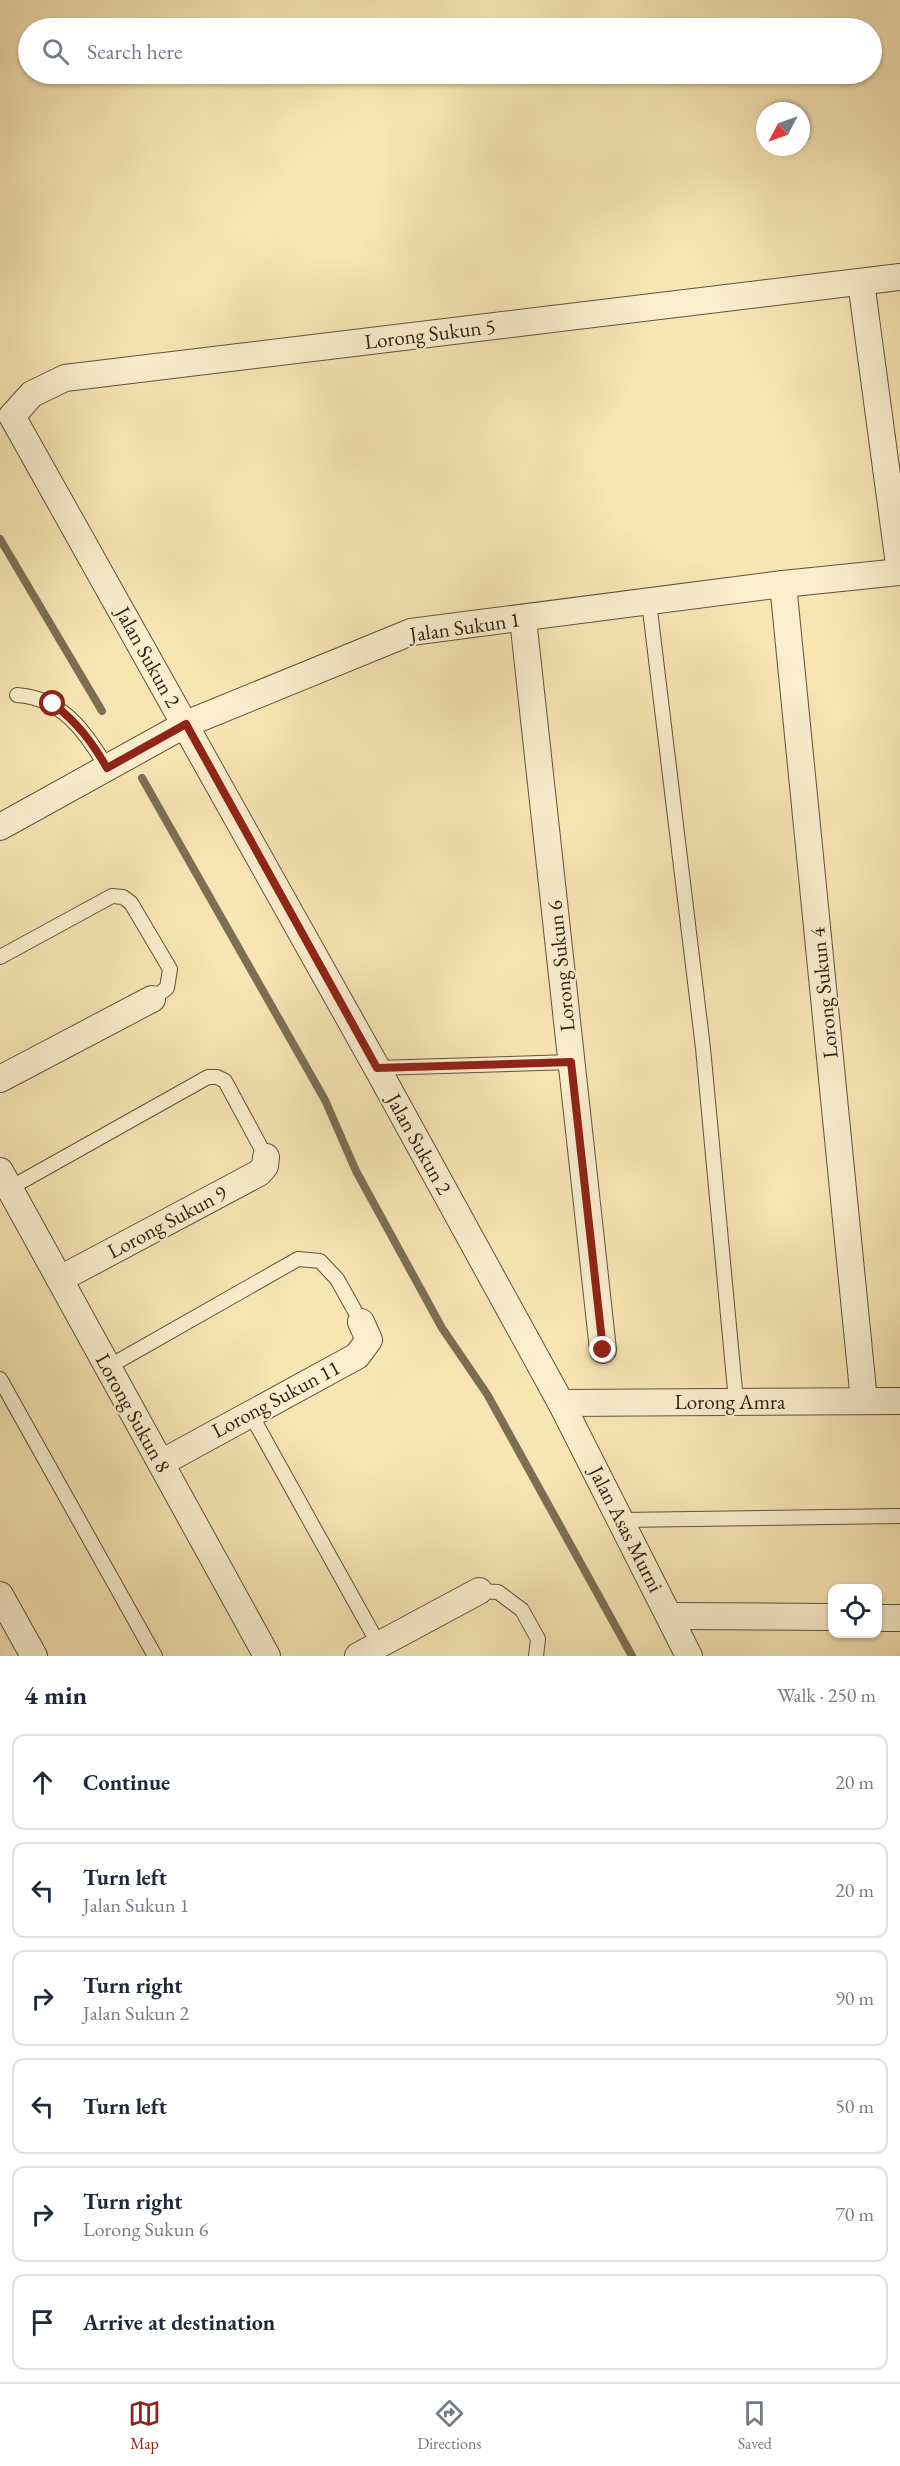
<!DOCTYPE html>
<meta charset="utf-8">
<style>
:root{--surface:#fff;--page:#f6f6f7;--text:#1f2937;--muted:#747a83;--line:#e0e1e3;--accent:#8f2418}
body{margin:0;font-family:"EB Garamond",serif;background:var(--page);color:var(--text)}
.controls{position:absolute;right:18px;bottom:18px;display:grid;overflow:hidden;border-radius:12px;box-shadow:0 2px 4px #0004}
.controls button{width:54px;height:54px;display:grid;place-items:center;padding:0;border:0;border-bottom:2px solid var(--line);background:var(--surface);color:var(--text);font:30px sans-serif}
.compass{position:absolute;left:756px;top:102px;width:54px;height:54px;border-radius:50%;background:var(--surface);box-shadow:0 2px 4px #0004;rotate:229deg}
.stop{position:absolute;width:18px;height:18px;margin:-14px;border:4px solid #8f2418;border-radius:50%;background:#fff}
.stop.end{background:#8f2418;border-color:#fff;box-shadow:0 2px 6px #0008}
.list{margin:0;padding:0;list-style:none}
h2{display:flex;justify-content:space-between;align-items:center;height:78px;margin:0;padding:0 24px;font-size:26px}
h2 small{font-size:20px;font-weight:400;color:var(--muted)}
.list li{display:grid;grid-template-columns:39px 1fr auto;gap:18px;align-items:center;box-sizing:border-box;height:96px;margin:0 12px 12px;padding:0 12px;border:2px solid var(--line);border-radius:12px}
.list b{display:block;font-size:22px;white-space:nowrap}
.list p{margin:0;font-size:20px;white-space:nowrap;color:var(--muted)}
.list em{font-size:20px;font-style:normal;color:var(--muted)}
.icon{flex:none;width:33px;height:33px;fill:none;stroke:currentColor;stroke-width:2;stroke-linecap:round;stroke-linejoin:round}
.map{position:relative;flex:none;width:900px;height:1656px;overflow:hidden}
.search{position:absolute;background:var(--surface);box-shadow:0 2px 4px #0004;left:18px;right:18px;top:18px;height:66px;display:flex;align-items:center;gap:15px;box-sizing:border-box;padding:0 21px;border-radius:33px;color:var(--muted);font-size:22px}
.sheet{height:726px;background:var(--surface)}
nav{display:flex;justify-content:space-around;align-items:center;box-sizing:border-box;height:84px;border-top:2px solid var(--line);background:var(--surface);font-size:16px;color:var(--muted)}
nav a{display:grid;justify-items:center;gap:3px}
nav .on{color:var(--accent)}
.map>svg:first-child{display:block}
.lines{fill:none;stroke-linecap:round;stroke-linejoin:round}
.stream{stroke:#7d6f54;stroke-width:8}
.lane-casing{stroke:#60533c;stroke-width:16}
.street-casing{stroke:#60533c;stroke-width:28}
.lane{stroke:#faeece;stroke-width:14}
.street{stroke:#faeece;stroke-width:26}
.route{stroke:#8f2418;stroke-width:8}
.labels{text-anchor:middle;stroke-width:4.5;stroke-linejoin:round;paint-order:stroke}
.street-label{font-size:21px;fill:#2d2214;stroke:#faeece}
</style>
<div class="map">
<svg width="900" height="1656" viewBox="0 0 900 1656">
<rect width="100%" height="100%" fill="#f7e5b4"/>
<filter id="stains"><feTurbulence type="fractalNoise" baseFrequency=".00333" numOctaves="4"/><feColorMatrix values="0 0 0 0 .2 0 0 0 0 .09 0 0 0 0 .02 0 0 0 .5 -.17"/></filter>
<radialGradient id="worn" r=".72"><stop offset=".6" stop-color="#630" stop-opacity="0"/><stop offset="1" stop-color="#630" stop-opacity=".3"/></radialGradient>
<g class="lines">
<g class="stream">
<polyline points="0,539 102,711"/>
<polyline points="142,778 325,1100 356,1171 442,1328 487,1394 632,1656"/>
</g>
<g class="lane-casing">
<g id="lane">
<polyline points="649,602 703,1048 736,1401"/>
<path d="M17,695C62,698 86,732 107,768"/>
<polyline points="0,957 112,896 123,897 131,903 170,969 167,988 152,999"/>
<polyline points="377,1068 571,1062"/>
<polyline points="10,1188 208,1077 217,1077 225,1081 266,1157"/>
<polyline points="108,1367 298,1259 320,1261 337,1279 361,1322"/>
<polyline points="0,1379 155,1656"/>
<polyline points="250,1413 379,1645"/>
<polyline points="621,1520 900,1516"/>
<polyline points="479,1591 498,1592 522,1610 538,1639 536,1656"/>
</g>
</g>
<g class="street-casing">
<g id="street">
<polyline points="861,282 900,572"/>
<polyline points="783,584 864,1401"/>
<polyline points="523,619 603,1350"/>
<polyline points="0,827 186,724 411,632 783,584 900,572"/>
<polyline points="0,1079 152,999"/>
<polyline points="0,1171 267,1656"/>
<polyline points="60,1279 259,1173 265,1166 266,1157"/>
<polyline points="561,1403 900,1401"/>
<polyline points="161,1463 357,1356 369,1340 361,1322"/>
<polyline points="0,1595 34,1656"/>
<polyline points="670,1616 832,1617"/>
<polyline points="878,1618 900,1618"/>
<polyline points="358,1656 479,1591"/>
<polyline points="689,1656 561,1403 377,1068 12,416 32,394 65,378 900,277"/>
</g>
</g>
<use href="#lane" class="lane"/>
<use href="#street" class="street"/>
</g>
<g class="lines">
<path class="route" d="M53,704C77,722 92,742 107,768L186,724L377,1068L571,1062L603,1350"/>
</g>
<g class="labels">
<g class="street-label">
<text transform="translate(430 334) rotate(-7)" y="7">Lorong Sukun 5</text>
<text transform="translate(465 627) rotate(-8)" y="7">Jalan Sukun 1</text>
<text transform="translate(148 657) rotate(61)" y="7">Jalan Sukun 2</text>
<text transform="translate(561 966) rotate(-96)" y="7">Lorong Sukun 6</text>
<text transform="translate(824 993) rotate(-96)" y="7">Lorong Sukun 4</text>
<text transform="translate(419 1144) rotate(61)" y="7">Jalan Sukun 2</text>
<text transform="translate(167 1222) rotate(-28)" y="7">Lorong Sukun 9</text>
<text transform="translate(276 1399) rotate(-28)" y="7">Lorong Sukun 11</text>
<text x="730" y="1409">Lorong Amra</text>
<text transform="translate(133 1413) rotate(61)" y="7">Lorong Sukun 8</text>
<text transform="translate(626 1529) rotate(63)" y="7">Jalan Asas Murni</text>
</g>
</g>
<rect width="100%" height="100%" filter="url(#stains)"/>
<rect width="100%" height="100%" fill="url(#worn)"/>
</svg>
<div class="controls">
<button><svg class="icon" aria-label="locate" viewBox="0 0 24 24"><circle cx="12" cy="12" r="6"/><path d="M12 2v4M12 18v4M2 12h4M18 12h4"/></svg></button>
</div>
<svg class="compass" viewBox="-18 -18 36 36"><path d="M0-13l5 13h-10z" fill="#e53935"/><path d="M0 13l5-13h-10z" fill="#747a83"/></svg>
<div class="stop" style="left:53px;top:704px"></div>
<div class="stop end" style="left:603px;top:1350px"></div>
<div class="search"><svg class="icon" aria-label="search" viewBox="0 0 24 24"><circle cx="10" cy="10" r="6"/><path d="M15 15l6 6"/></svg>Search here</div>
</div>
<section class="sheet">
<h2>4 min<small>Walk · 250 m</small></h2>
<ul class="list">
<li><svg class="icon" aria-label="ahead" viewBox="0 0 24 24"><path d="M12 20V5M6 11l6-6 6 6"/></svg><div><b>Continue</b></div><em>20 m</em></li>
<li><svg class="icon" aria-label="left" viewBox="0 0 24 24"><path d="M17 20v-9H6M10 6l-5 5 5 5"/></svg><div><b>Turn left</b><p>Jalan Sukun 1</p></div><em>20 m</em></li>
<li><svg class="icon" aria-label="right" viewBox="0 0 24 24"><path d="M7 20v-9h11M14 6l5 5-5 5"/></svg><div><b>Turn right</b><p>Jalan Sukun 2</p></div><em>90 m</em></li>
<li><svg class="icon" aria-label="left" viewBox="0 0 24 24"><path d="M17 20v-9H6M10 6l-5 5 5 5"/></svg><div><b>Turn left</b></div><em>50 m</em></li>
<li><svg class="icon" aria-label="right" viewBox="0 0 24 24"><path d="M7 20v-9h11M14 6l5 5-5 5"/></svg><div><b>Turn right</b><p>Lorong Sukun 6</p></div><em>70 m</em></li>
<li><svg class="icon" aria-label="arrive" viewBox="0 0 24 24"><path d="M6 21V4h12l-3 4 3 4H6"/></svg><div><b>Arrive at destination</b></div></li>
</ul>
</section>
<nav>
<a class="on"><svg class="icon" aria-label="map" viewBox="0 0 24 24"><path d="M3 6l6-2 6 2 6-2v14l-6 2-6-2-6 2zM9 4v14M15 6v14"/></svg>Map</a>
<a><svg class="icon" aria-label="directions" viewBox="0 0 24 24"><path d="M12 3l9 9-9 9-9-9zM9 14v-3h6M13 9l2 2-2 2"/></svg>Directions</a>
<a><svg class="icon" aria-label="saved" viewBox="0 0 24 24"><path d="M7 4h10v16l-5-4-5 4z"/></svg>Saved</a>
</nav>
